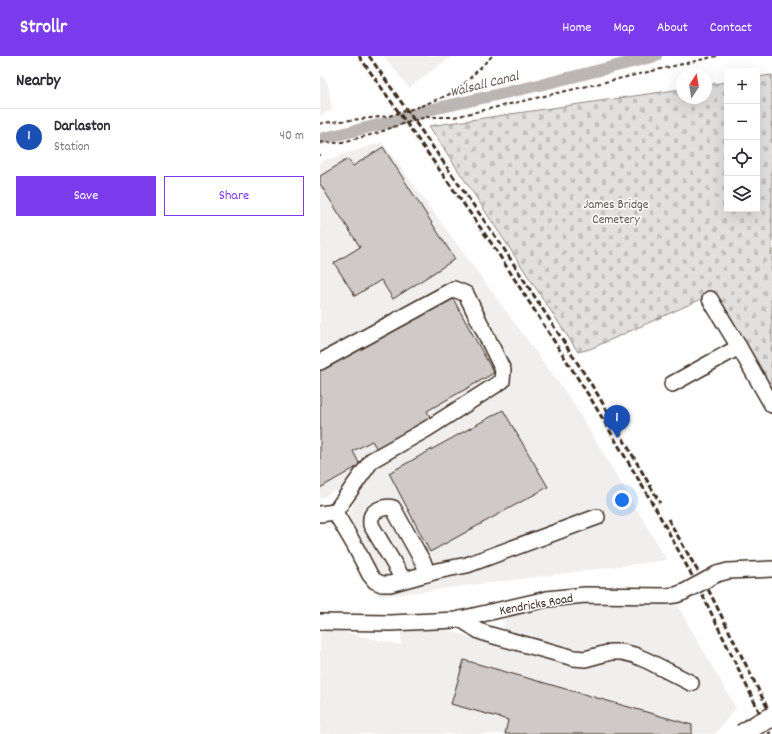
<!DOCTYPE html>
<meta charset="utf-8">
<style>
:root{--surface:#fff;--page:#f2f2f3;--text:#2b2b33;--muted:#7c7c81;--line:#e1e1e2;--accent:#7c3aed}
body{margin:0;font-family:Dekko,sans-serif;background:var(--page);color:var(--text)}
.controls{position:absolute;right:12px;top:12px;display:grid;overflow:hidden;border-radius:0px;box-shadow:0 4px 16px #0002}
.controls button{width:36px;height:36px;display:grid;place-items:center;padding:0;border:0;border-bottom:1px solid var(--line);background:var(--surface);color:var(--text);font:20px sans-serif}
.compass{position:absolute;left:356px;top:12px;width:36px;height:36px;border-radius:50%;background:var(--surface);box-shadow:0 4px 16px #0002;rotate:12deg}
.you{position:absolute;left:302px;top:444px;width:14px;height:14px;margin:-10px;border:3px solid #fff;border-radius:50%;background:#1a73e8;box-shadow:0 0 0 6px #1a73e833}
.badge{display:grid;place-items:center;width:26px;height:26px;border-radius:50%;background:var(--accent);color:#fff;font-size:13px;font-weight:700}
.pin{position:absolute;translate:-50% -33px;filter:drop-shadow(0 1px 2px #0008)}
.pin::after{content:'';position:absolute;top:21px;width:14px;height:12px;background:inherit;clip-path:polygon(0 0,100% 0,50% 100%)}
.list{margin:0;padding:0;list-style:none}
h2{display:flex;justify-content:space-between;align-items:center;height:52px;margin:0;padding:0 16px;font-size:17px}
h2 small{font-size:13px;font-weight:400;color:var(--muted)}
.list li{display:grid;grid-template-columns:26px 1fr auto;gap:12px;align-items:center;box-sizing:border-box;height:56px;padding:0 16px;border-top:1px solid var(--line)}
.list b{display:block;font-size:15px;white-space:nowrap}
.list p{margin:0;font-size:13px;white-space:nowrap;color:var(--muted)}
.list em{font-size:13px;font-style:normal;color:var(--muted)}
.actions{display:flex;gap:8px;padding:12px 16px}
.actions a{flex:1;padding:9px 0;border:1px solid var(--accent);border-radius:0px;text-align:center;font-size:14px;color:var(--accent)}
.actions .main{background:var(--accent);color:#fff}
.icon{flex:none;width:22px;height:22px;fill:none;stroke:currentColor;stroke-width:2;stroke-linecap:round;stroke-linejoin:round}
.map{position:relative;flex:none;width:452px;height:678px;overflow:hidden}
header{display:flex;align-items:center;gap:24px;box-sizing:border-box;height:56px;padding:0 20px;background:var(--accent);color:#fff}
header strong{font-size:19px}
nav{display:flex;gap:22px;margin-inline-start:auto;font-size:14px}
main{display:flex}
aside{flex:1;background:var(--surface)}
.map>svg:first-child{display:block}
.built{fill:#f1efee}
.cemetery{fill:url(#cemetery-stones);stroke:#8e857e}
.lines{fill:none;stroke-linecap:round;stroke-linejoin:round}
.canal{stroke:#bcb6b3;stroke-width:12}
.building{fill:#cfcac7;stroke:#3b2a1e}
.minor-casing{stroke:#3b2a1e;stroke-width:18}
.path{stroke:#3b2a1e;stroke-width:2;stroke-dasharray:4 3;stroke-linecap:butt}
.minor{stroke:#fff;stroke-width:15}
.rail{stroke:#3b2a1e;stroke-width:3;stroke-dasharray:6 3;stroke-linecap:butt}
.minor-bridge-casing{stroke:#3b2a1e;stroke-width:18;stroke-linecap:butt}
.major-bridge-casing{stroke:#3b2a1e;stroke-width:22;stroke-linecap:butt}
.path-bridge{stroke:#3b2a1e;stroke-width:2;stroke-dasharray:4 3;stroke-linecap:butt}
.minor-bridge{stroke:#fff;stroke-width:15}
.major-bridge{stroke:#fff;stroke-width:19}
.labels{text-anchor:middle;stroke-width:3;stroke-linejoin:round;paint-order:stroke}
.park-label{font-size:13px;fill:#65584e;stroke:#fff}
.street-label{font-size:13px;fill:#3b2a1e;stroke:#fff}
.water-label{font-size:14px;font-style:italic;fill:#685b52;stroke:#fff}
</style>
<header>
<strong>Strollr</strong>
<nav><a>Home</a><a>Map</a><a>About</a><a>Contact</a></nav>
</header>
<main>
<aside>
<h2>Nearby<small></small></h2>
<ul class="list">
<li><span class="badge" style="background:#1a4fb4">1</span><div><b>Darlaston</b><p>Station</p></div><em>40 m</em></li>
</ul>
<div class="actions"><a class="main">Save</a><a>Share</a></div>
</aside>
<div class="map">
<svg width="452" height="678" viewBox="0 0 452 678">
<defs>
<pattern id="cemetery-stones" width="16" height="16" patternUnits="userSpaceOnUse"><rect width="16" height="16" fill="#e2e0de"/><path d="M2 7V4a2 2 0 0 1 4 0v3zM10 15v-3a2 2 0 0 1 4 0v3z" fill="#c3c0be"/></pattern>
</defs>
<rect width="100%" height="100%" fill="#fff"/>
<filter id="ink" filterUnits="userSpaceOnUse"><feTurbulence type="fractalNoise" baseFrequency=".025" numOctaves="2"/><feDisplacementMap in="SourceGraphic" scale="8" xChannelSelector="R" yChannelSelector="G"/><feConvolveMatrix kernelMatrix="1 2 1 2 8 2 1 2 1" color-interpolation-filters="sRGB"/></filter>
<g filter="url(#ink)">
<g class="built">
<polygon points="64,0 132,0 89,32"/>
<polygon points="0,17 8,28 12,54 0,60"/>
<polygon points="62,86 252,345 347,504 60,541 43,523 55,512 28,459 34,448 15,434 0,443 0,106"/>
<polygon points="288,546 358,550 416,652 395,678 0,678 0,576 18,575 81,589 81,572 121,572 181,590 185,560 238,549"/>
</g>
<polygon class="cemetery" points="452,19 452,331 424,289 395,237 270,293 258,296 109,70 362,33 362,42 386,42 386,29 407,26 407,153 437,153 437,21"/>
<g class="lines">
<polyline class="canal" points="0,83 71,66 104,55 224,28 336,0"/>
</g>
<g class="building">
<polygon points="63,91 135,203 73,243 61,224 35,240 14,207 40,191 0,128 0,120 28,103 33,110"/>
<polygon points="131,239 174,317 107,355 114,368 60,398 52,385 33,395 40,409 0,432 0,312"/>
<polygon points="183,354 228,431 110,496 69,417"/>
<polygon points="144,604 372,669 372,678 185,678 188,664 131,648"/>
</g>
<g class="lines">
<g class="minor-casing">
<g id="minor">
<polyline points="390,243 419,291 452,349"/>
<polyline points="0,306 134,233 146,238 183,314 182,325 107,373 52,404 15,456"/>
<polyline points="352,328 419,291"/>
<polyline points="0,458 15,456 35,490 50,519 55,525 62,528 70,528 117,515 147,509 277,461"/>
<polyline points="397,518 408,515 452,513"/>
<path d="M83,524L80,518L51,469C51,465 50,462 52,459C56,453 66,450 73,452L104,508L107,518"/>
<polyline points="140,563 159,575 167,578 254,602 265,603 291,596 302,596 314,599 328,605 371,627"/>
<polyline points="0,566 70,567 136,564 227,543 265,539 347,540 356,539 364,536"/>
</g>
</g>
<g class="path">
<polyline points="101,50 128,39 144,28 172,0"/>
<polyline points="106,61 134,61 397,0"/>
<polyline points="0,68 2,67 69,60"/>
<polyline points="0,87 3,86 19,87 58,77 73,71"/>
<polyline points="0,98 0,100"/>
</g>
<use href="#minor" class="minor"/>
<g class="rail">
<polyline points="39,0 174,191 271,343 337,455 382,538 450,678"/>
<polyline points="49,0 182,190 278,339 340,447"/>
<polyline points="348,463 388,533 452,661"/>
</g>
<g class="minor-bridge-casing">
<polyline id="minor-bridge" points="364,536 397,518"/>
</g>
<g class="major-bridge-casing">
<polyline id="major-bridge" points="422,678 438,668 452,661"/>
</g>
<g class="path-bridge">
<polyline points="69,60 101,50"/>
<polyline points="73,71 106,61"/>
</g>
<use href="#minor-bridge" class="minor-bridge"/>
<use href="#major-bridge" class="major-bridge"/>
</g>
</g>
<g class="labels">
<g class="park-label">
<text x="296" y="152">James Bridge<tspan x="296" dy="15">Cemetery</tspan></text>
</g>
<g class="street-label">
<text transform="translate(216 547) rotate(-10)" y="5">Kendricks Road</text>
</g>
<g class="water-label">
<text transform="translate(164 27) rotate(-14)" y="5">Walsall Canal</text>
</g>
</g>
</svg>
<div class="controls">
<button>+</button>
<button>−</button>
<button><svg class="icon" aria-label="locate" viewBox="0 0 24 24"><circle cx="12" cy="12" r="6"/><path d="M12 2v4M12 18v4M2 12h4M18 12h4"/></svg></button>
<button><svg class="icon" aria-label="layers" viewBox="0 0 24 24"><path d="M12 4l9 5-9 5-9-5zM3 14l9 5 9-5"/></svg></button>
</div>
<svg class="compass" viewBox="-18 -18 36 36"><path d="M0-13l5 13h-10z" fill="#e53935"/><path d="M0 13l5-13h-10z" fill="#7c7c81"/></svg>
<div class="you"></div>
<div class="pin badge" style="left:297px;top:382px;background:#1a4fb4">1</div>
</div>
</main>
